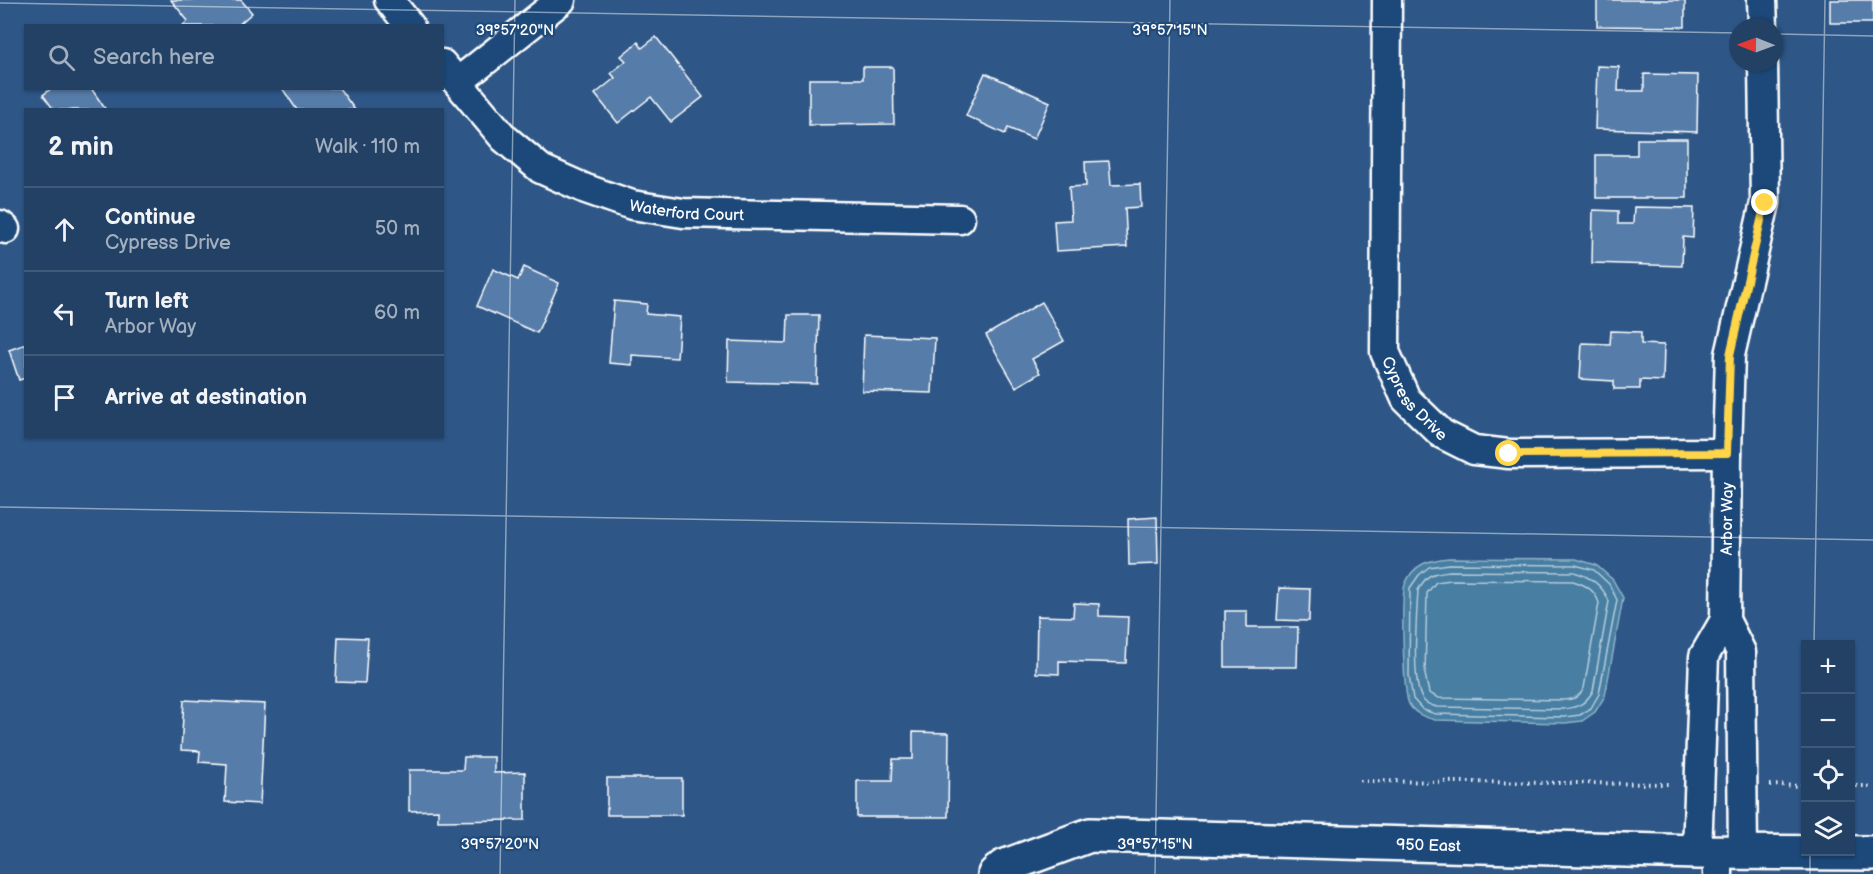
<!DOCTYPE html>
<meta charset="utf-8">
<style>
:root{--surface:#224165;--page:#2a486b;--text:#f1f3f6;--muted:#a2afbf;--line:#3f5a79}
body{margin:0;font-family:"Balsamiq Sans",sans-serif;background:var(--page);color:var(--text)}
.controls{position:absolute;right:18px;bottom:18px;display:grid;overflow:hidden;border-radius:0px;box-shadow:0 2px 4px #0004}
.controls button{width:54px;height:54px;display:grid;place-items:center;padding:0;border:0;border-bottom:2px solid var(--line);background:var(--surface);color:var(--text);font:30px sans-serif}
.compass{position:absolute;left:1729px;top:18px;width:54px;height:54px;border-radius:50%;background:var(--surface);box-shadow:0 2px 4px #0004;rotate:271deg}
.stop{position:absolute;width:18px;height:18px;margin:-14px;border:4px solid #ffd54a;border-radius:50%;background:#fff}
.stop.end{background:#ffd54a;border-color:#fff;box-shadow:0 2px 6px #0008}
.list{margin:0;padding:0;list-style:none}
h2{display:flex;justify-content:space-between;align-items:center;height:78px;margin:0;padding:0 24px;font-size:26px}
h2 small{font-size:20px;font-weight:400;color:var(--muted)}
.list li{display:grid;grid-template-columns:39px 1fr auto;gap:18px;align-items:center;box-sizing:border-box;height:84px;padding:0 24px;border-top:2px solid var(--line)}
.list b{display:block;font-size:22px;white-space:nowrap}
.list p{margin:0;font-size:20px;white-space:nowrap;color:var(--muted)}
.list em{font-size:20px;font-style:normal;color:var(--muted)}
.icon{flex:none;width:33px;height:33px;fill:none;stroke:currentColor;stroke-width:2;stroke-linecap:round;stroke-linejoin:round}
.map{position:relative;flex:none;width:1873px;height:874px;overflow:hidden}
.search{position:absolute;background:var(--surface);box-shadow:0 2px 4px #0004;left:24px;top:24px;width:420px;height:66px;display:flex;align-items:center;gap:15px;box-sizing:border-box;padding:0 21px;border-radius:0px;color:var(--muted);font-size:22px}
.panel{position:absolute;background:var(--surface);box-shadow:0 2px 4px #0004;left:24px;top:108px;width:420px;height:330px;border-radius:0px}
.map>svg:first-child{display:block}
.water{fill:#467ea2;stroke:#90b2c7;stroke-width:1.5}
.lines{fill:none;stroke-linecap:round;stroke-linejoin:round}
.shore{stroke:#b5cbda;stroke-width:1.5}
.building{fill:#577ba9;stroke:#fff;stroke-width:1.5}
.street-casing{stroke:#fff;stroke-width:33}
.secondary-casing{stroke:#fff;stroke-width:38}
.path{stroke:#fff;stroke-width:4;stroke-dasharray:1.5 4.5;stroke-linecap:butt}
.street{stroke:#1f4a7a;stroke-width:28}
.secondary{stroke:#1f4a7a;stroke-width:33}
.route{stroke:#ffd54a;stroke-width:8}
.ticks{fill:none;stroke:#fff;stroke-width:1.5;stroke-opacity:0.45}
.labels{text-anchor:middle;stroke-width:4.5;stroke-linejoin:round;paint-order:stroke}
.street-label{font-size:16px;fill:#fff;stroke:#1f4a7a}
.ticks-label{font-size:15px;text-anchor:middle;fill:#fff;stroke:#1f4a7a;stroke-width:4.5;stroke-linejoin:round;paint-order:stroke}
</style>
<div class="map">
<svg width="1873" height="874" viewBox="0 0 1873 874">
<rect width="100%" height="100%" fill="#2e5787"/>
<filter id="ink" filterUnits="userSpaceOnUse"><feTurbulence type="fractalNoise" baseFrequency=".0167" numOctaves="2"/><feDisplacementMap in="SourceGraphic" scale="12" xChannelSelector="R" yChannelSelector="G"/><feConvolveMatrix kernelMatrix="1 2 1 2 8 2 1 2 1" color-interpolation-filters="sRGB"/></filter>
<g filter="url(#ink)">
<path class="water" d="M1449,558L1576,559L1596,565L1613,580L1623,598L1605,696L1595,712L1582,721L1565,723L1435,720C1424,717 1415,714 1409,704C1403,693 1401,596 1405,585C1413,563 1430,560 1449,558Z"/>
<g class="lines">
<g class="shore">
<polygon points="1449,564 1575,565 1594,570 1609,584 1617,600 1599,694 1591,708 1580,715 1565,717 1436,714 1423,710 1413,699 1409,675 1410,588 1419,575 1429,567"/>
<path d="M1450,571L1574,572C1591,577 1602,585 1609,601L1593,691C1585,704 1579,707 1564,709L1437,707C1431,705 1425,704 1422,698C1411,681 1417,612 1418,590C1427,574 1432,573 1450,571Z"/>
<path d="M1451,580L1573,581C1586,585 1595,590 1599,603L1584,688C1579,697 1575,699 1564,700L1439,698L1429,693L1425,674L1427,593L1436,582Z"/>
</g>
</g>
<g class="building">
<polygon points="171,0 241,0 252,13 237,26 182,26 188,21"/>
<polygon points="1597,0 1685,0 1685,27 1597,26"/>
<rect x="1830" y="0" width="43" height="23"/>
<polygon points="656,37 703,97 671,122 651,97 618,123 595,94 615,78 611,73 626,61 621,56 638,42 642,48"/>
<polygon points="1597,66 1619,67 1618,91 1644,91 1644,74 1698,75 1697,132 1595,129"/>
<polygon points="863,67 893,67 894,124 809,125 809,79 863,79"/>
<polygon points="985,73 1050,102 1034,139 1008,128 1005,134 966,116"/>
<polygon points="52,88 91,88 106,110 54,110 43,95"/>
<polygon points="282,88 339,88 355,110 297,110"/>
<polygon points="1637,139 1687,139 1687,198 1596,198 1596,155 1637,155"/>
<polygon points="1109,161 1111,185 1140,184 1141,207 1125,208 1127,247 1056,251 1054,221 1071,220 1069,187 1086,186 1085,162"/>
<polygon points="1634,207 1694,208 1693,238 1683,237 1682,266 1592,263 1593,210 1618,211 1618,224 1633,224"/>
<polygon points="524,267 559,283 537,333 477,306 493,269 518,280"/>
<polygon points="614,301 647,304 646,314 680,317 677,358 632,355 632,365 609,363"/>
<polygon points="1042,302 1064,341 1032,359 1040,373 1016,387 986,335"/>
<polygon points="788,315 819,315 817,384 728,382 729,341 787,343"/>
<polygon points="1611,331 1641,332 1641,344 1664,345 1663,381 1640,380 1640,389 1614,389 1614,381 1580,379 1582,343 1610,344"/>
<polygon points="864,335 935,338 932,393 862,391"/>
<polygon points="26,344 26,378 19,380 9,350"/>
<polygon points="1157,517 1158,564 1129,565 1128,519"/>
<polygon points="1279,588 1310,589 1309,621 1277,620"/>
<polygon points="1074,603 1099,604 1099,616 1128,617 1126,663 1059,661 1059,674 1036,673 1037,616 1073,617"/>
<polygon points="1225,611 1247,611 1247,627 1298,627 1297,667 1225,667"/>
<polygon points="338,637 368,638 365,683 336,682"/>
<polygon points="184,700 265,704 260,804 225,802 227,764 199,762 200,751 181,750"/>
<polygon points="913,732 949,733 948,817 857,817 857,781 892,781 893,759 913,759"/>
<polygon points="464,757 494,757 494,773 525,772 525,820 438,821 438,810 409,811 409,770 463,770"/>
<rect x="607" y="778" width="75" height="37"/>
</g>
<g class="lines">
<g class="street-casing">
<g id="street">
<polyline points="389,0 410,26"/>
<path id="s1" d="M1387,0L1385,352L1406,399L1442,434L1474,450L1509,454L1727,453"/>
<polyline points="1762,0 1763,27"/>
<path id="s2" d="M442,64L504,138L541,169L586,189L632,205L683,213L960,219"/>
<polyline points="458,82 561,0"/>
<polyline points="0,225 5,229"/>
<polyline points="1697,852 1704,656 1725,620"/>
<path id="s3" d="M1743,853L1741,652L1725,620L1727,453L1730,355L1765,203L1763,63"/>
<polyline points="1718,874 1718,853"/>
</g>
</g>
<g class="secondary-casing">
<g id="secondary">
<path id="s4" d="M995,874L1003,867L1090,835L1697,852L1873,853"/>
</g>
</g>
<g class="path">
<polyline points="1360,781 1671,784"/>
<polyline points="1770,785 1806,786"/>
<polyline points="1850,786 1873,786"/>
</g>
<use href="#street" class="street"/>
<use href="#secondary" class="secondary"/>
</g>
</g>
<g class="lines" filter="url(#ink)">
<polyline class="route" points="1509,454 1727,453 1730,355 1765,203"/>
</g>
<path class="ticks" d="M0,3L1738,33M1774,34L1873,36M0,507L1873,540M1814,644L1825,0M500,874L515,0M1155,874L1170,0M1810,874V852"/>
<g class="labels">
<g class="street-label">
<text dy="6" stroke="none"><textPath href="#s2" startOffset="298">Waterford Court</textPath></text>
<text dy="6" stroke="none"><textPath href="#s1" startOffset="408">Cypress Drive</textPath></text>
<text dy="6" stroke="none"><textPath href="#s3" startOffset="338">Arbor Way</textPath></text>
<text dy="6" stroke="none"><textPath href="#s4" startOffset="442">950 East</textPath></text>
</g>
</g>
<g class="ticks-label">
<text x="515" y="35">39°57'20"N</text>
<text x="1170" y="35">39°57'15"N</text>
<text x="500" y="849">39°57'20"N</text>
<text x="1155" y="849">39°57'15"N</text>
</g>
</svg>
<div class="controls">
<button>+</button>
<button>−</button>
<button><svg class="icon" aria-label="locate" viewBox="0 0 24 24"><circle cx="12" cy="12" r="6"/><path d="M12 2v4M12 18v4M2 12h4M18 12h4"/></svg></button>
<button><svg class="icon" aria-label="layers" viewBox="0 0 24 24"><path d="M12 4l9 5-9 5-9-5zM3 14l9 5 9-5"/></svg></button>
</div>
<svg class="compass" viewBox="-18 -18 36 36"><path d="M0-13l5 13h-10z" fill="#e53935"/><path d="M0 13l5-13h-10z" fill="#a2afbf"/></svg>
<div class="stop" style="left:1509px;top:454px"></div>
<div class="stop end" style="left:1765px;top:203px"></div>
<div class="search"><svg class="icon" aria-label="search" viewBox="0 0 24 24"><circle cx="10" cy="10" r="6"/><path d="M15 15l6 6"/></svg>Search here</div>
<section class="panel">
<h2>2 min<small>Walk · 110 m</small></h2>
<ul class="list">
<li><svg class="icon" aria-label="ahead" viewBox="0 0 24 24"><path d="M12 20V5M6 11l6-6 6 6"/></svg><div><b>Continue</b><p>Cypress Drive</p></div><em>50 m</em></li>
<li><svg class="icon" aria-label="left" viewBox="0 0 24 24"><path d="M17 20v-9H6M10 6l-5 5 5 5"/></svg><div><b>Turn left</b><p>Arbor Way</p></div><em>60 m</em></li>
<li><svg class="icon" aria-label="arrive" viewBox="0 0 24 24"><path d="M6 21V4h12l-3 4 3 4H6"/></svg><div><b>Arrive at destination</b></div></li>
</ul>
</section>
</div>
